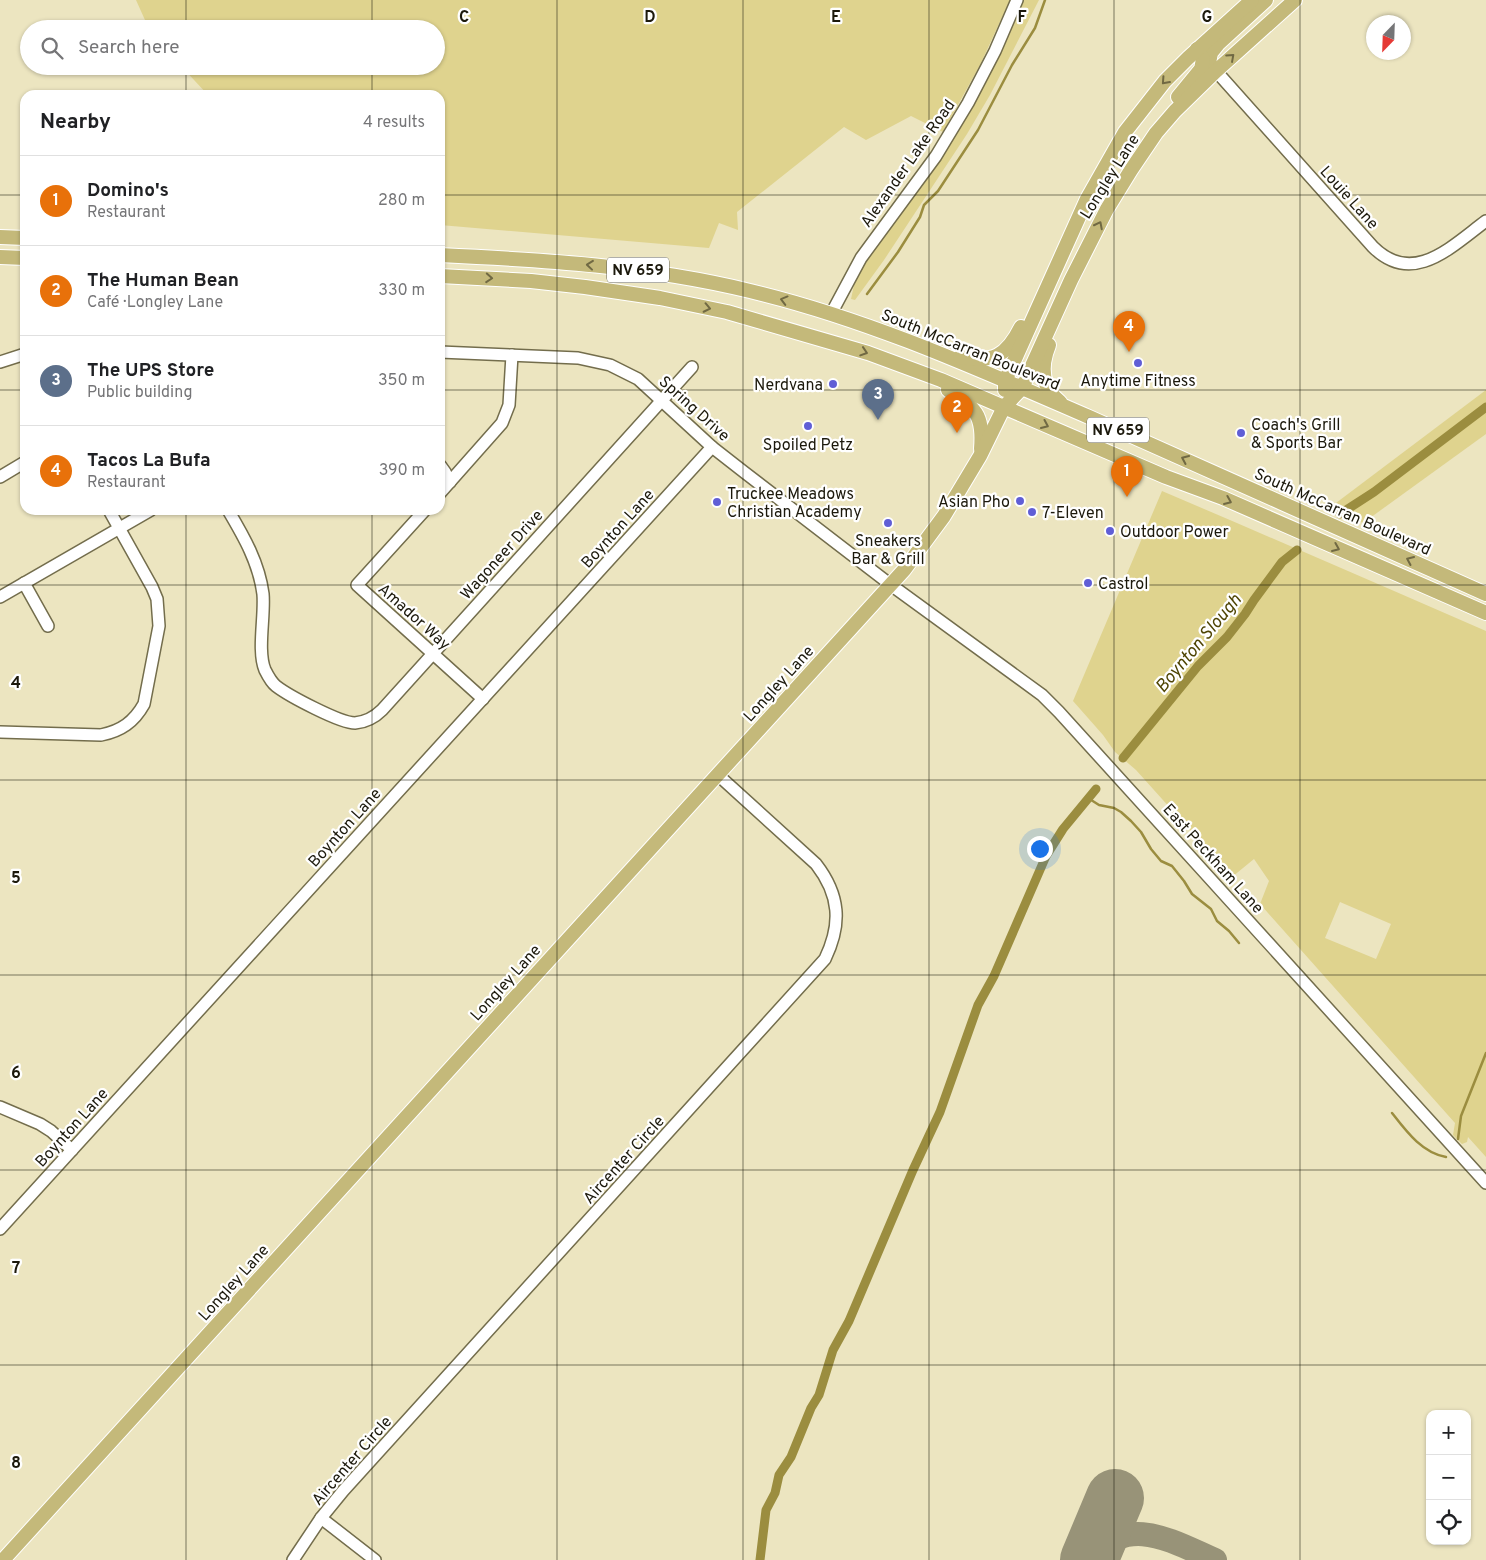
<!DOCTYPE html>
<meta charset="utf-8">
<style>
:root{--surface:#fff;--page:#f6f6f6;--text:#202124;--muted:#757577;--line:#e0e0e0;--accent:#2563eb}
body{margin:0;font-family:Overpass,sans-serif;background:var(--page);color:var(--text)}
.controls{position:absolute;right:15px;bottom:15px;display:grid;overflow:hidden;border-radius:10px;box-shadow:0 1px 4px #0004}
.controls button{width:45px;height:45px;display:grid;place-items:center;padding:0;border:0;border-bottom:1px solid var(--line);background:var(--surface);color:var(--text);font:25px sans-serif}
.compass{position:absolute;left:1366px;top:15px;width:45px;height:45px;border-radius:50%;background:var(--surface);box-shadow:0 1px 4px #0004;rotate:203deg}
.you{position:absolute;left:1039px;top:848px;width:18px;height:18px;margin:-12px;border:4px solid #fff;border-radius:50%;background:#1a73e8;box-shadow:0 0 0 8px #1a73e833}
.badge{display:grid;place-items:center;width:32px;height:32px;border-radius:50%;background:var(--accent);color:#fff;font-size:16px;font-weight:700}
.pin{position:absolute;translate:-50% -41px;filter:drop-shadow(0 1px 2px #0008)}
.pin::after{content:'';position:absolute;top:26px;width:18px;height:15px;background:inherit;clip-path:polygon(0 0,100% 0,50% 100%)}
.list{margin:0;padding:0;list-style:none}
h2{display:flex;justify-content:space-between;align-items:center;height:65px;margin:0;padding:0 20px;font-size:21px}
h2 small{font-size:16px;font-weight:400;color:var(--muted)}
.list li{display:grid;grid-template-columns:32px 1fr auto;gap:15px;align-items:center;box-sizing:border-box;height:90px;padding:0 20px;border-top:1px solid var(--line)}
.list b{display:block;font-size:19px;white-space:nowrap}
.list p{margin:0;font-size:16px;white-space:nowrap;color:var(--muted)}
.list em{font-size:16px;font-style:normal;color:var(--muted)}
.icon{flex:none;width:28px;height:28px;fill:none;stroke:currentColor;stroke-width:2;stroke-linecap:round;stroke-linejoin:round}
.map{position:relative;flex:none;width:1486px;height:1560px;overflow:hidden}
.search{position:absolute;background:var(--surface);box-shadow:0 1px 4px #0004;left:20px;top:20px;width:425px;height:55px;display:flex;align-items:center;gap:12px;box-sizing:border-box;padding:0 18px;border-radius:28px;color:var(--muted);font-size:19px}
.panel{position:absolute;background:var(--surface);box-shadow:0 1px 4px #0004;left:20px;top:90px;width:425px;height:425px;border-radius:15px}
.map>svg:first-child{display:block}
.green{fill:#dfd38e;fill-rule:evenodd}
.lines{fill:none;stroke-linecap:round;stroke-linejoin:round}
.stream{stroke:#9b8d3f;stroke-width:2.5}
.canal{stroke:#9b8d3f;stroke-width:9}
.taxiway{stroke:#989378;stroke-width:24}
.runway{stroke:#989378;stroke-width:58}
.minor-casing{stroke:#736d4c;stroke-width:14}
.major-casing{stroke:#fff;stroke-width:16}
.minor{stroke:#fff;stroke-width:11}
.major{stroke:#c4b97a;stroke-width:14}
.oneway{stroke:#706943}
.grid{fill:none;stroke:#1c190c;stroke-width:1;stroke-opacity:0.55}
.poi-dot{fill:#605ed6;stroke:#fff;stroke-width:2}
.labels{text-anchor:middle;stroke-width:4.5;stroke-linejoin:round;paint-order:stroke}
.shield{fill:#fff;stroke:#605e55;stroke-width:1}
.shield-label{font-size:15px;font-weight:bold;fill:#1c190c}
.street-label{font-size:16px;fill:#1c190c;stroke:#fff}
.poi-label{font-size:16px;fill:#1c190c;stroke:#fff;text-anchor:start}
.water-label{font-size:18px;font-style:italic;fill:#4f4504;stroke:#fff}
.grid-label{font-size:16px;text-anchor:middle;font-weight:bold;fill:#1c190c;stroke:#fff;stroke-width:4.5;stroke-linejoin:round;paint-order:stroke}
</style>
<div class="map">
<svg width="1486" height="1560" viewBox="0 0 1486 1560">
<rect width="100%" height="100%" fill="#ece5c0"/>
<g class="green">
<polygon points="136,0 1010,0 980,65 943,132 911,116 866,140 844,127 737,212 738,230 719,223 709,248 440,225 440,95 208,95 181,66 436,66 436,29 149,29"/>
<polygon points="1022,0 1039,0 990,95 967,134 884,260 855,300 851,299 854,285 867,259 998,57"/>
<polygon points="1486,390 1486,434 1363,523 1328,509"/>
<path d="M1162,491C1270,537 1378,584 1486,631V1157L1468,1137L1467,1142L1462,1144L1453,1135L1455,1123L1260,904L1269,881L1254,859L1232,877L1136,770L1115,752L1103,735L1073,701ZM1340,902L1391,924L1376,959L1325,938Z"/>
</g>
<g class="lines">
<g class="stream">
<polyline points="867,294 898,252 920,217 924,205 938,191 978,130 1012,65 1035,28 1045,0"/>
<polyline points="1088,798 1099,805 1114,808 1121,812 1131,821 1141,832 1151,849 1161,861 1172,866 1184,881 1192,894 1211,909 1217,921 1229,931 1239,943"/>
<path d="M1392,1113C1406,1131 1422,1153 1446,1157"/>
<polyline points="1458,1139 1461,1116 1486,1053"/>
</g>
<g class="canal">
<polyline points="1340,514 1374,492 1486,407"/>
<polyline points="1123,758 1198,666 1227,637 1245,614 1254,600 1282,562 1297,550"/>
<polyline points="760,1560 766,1510 775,1493 779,1475 791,1457 811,1408 819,1395 833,1350 849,1321 913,1170 940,1112 978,1005 994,976 1046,856 1063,829 1096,789"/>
</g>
<path class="taxiway" d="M1091,1560C1126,1512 1173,1542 1215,1560"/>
<polyline class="runway" points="1089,1560 1115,1498"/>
<g class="minor-casing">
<g id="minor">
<path d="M1216,71L1373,247C1413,287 1452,246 1486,221"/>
<polyline points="831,314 861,258 936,156 968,103 995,51 1017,0"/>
<polyline points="440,352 578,358 610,365 638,379 712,447 744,472 891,585 1042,695 1059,712 1486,1183"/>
<polyline points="0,362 25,354"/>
<polyline points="440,465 445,472 450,482"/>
<polyline points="0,477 25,462"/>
<polyline points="440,493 502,423 509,405 512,355"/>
<path d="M228,510C244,537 259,563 263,594C265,616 257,651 265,670C268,676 271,682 276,686C289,696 340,723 355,723C366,722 375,717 382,710L692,367"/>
<polyline points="425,510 357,585 483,699"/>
<polyline points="24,583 48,626"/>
<polyline points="0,597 151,510"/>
<path d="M0,732L101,735C121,731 134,722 144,704L159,626L157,599L152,587L109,510"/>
<polyline points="0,1107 40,1124 51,1131 72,1150"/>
<polyline points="0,1229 712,447"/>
<polyline points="321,1518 375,1560"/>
<path d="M293,1560L321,1518L343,1491L825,959C842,924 840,895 816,864L718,775"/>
</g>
</g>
<g class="major-casing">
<g id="major">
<polyline points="1214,69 1209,63 1211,53 1219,43 1266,0"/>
<polyline points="1178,97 1201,69 1203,59 1197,49"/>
<polyline points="0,237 25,238"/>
<path d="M440,255C544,260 648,266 750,291C868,319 978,369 1089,417C1222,475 1354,535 1486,594"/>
<polyline points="0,257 25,258"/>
<polyline points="440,276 531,281 585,287 660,298 727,312 868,353 941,380 1166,477 1223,498 1486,613"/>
<path d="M1049,345C1040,367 1041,387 1060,402"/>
<path d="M960,357C993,363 1006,357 1021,327"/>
<path d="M948,390C975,408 984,414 981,449"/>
<polyline points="1005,390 1005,381 1087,199 1125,132 1165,81 1188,58 1252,0"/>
<polyline points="3,1560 904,570 944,516 980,456 1004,407 1022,388 1071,280 1107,209 1131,170 1156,133 1175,111 1216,71 1295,0"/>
</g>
</g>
<use href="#minor" class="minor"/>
<use href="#major" class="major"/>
</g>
<defs><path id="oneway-chevron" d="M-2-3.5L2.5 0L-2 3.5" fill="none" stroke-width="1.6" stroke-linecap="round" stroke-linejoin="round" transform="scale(1.25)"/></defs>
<g class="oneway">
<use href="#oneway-chevron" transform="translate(1231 57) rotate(-42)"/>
<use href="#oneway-chevron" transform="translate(1165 81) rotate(132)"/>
<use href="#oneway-chevron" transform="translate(1099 225) rotate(-63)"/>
<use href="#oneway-chevron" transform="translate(590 265) rotate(-174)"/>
<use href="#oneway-chevron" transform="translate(489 278) rotate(4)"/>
<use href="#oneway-chevron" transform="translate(784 300) rotate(-165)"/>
<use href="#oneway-chevron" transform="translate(707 308) rotate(12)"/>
<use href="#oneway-chevron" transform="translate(864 352) rotate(18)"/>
<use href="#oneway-chevron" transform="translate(1045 425) rotate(24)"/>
<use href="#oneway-chevron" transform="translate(1185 459) rotate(-156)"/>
<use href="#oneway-chevron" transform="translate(1228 501) rotate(23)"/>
<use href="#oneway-chevron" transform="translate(1336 548) rotate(23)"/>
<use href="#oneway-chevron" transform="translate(1410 560) rotate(-156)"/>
</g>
<path class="grid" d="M186,0V29M372,0V29M557,0V1560M743,0V1560M929,0V1560M1114,0V1560M1300,0V1560M186,66V95M372,66V95M0,195H25M440,195H1486M0,390H25M440,390H1486M186,510V1560M372,510V1560M0,585H1486M0,780H1486M0,975H1486M0,1170H1486M0,1365H1486"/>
<g class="poi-dot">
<circle cx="1138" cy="363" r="5"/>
<circle cx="833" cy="384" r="5"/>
<circle cx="808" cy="426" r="5"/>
<circle cx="1241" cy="433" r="5"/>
<circle cx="1020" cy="501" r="5"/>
<circle cx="717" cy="502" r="5"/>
<circle cx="1032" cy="512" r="5"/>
<circle cx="888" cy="523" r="5"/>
<circle cx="1110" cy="531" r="5"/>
<circle cx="1088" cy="583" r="5"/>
</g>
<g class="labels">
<g class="shield">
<rect x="607" y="257.5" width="62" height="25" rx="4"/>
<rect x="1087" y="417.5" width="62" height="25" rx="4"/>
</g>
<g class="shield-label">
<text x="638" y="275">NV 659</text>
<text x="1118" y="435">NV 659</text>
</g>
<g class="street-label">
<text transform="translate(907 163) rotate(-55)" y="6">Alexander Lake Road</text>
<text transform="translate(1109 176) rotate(-58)" y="6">Longley Lane</text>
<text transform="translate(1350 197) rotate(48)" y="6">Louie Lane</text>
<text transform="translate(971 349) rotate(22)" y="6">South McCarran Boulevard</text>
<text transform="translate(695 408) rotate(42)" y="6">Spring Drive</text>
<text transform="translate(1343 511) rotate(24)" y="6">South McCarran Boulevard</text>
<text transform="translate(617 528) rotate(-48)" y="6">Boynton Lane</text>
<text transform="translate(501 554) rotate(-48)" y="6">Wagoneer Drive</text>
<text transform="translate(415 616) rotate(42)" y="6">Amador Way</text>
<text transform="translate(778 683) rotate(-48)" y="6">Longley Lane</text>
<text transform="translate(344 827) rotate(-48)" y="6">Boynton Lane</text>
<text transform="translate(1214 858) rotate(48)" y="6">East Peckham Lane</text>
<text transform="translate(505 982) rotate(-48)" y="6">Longley Lane</text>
<text transform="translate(71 1127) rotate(-48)" y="6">Boynton Lane</text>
<text transform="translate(623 1159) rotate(-48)" y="6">Aircenter Circle</text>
<text transform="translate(233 1282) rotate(-48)" y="6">Longley Lane</text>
<text transform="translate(351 1460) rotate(-49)" y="6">Aircenter Circle</text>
</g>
<g class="poi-label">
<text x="1138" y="386" text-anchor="middle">Anytime Fitness</text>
<text x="823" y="390" text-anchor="end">Nerdvana</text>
<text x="1251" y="430">Coach's Grill<tspan x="1251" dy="18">&amp; Sports Bar</tspan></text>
<text x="808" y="450" text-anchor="middle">Spoiled Petz</text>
<text x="727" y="499">Truckee Meadows<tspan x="727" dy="18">Christian Academy</tspan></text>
<text x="1010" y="507" text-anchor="end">Asian Pho</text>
<text x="1042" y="518">7-Eleven</text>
<text x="1120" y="537">Outdoor Power</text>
<text x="888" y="546" text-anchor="middle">Sneakers<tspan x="888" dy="18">Bar &amp; Grill</tspan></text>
<text x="1098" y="589">Castrol</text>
</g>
<g class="water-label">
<text transform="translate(1198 643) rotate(-50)" y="6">Boynton Slough</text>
</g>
</g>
<g class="grid-label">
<text x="464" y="22">C</text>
<text x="650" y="22">D</text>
<text x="836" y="22">E</text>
<text x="1022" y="22">F</text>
<text x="1207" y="22">G</text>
<text x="16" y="688">4</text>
<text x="16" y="883">5</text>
<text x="16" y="1078">6</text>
<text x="16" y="1273">7</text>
<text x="16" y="1468">8</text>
</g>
</svg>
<div class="controls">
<button>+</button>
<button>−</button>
<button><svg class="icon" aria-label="locate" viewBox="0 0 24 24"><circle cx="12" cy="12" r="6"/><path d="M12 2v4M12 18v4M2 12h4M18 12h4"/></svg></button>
</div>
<svg class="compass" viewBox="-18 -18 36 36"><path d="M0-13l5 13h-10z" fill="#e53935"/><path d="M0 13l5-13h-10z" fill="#757577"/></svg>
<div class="you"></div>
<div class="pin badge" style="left:1127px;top:497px;background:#e8710a">1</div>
<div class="pin badge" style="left:957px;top:433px;background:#e8710a">2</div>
<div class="pin badge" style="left:878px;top:420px;background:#5c6f8a">3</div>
<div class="pin badge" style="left:1129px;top:352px;background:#e8710a">4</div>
<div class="search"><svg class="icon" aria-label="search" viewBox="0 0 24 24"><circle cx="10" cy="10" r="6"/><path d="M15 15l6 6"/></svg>Search here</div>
<section class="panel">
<h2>Nearby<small>4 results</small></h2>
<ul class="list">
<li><span class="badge" style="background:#e8710a">1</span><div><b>Domino's</b><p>Restaurant</p></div><em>280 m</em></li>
<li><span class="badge" style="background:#e8710a">2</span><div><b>The Human Bean</b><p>Café · Longley Lane</p></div><em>330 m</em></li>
<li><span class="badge" style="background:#5c6f8a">3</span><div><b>The UPS Store</b><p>Public building</p></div><em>350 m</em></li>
<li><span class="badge" style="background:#e8710a">4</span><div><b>Tacos La Bufa</b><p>Restaurant</p></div><em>390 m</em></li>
</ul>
</section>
</div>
